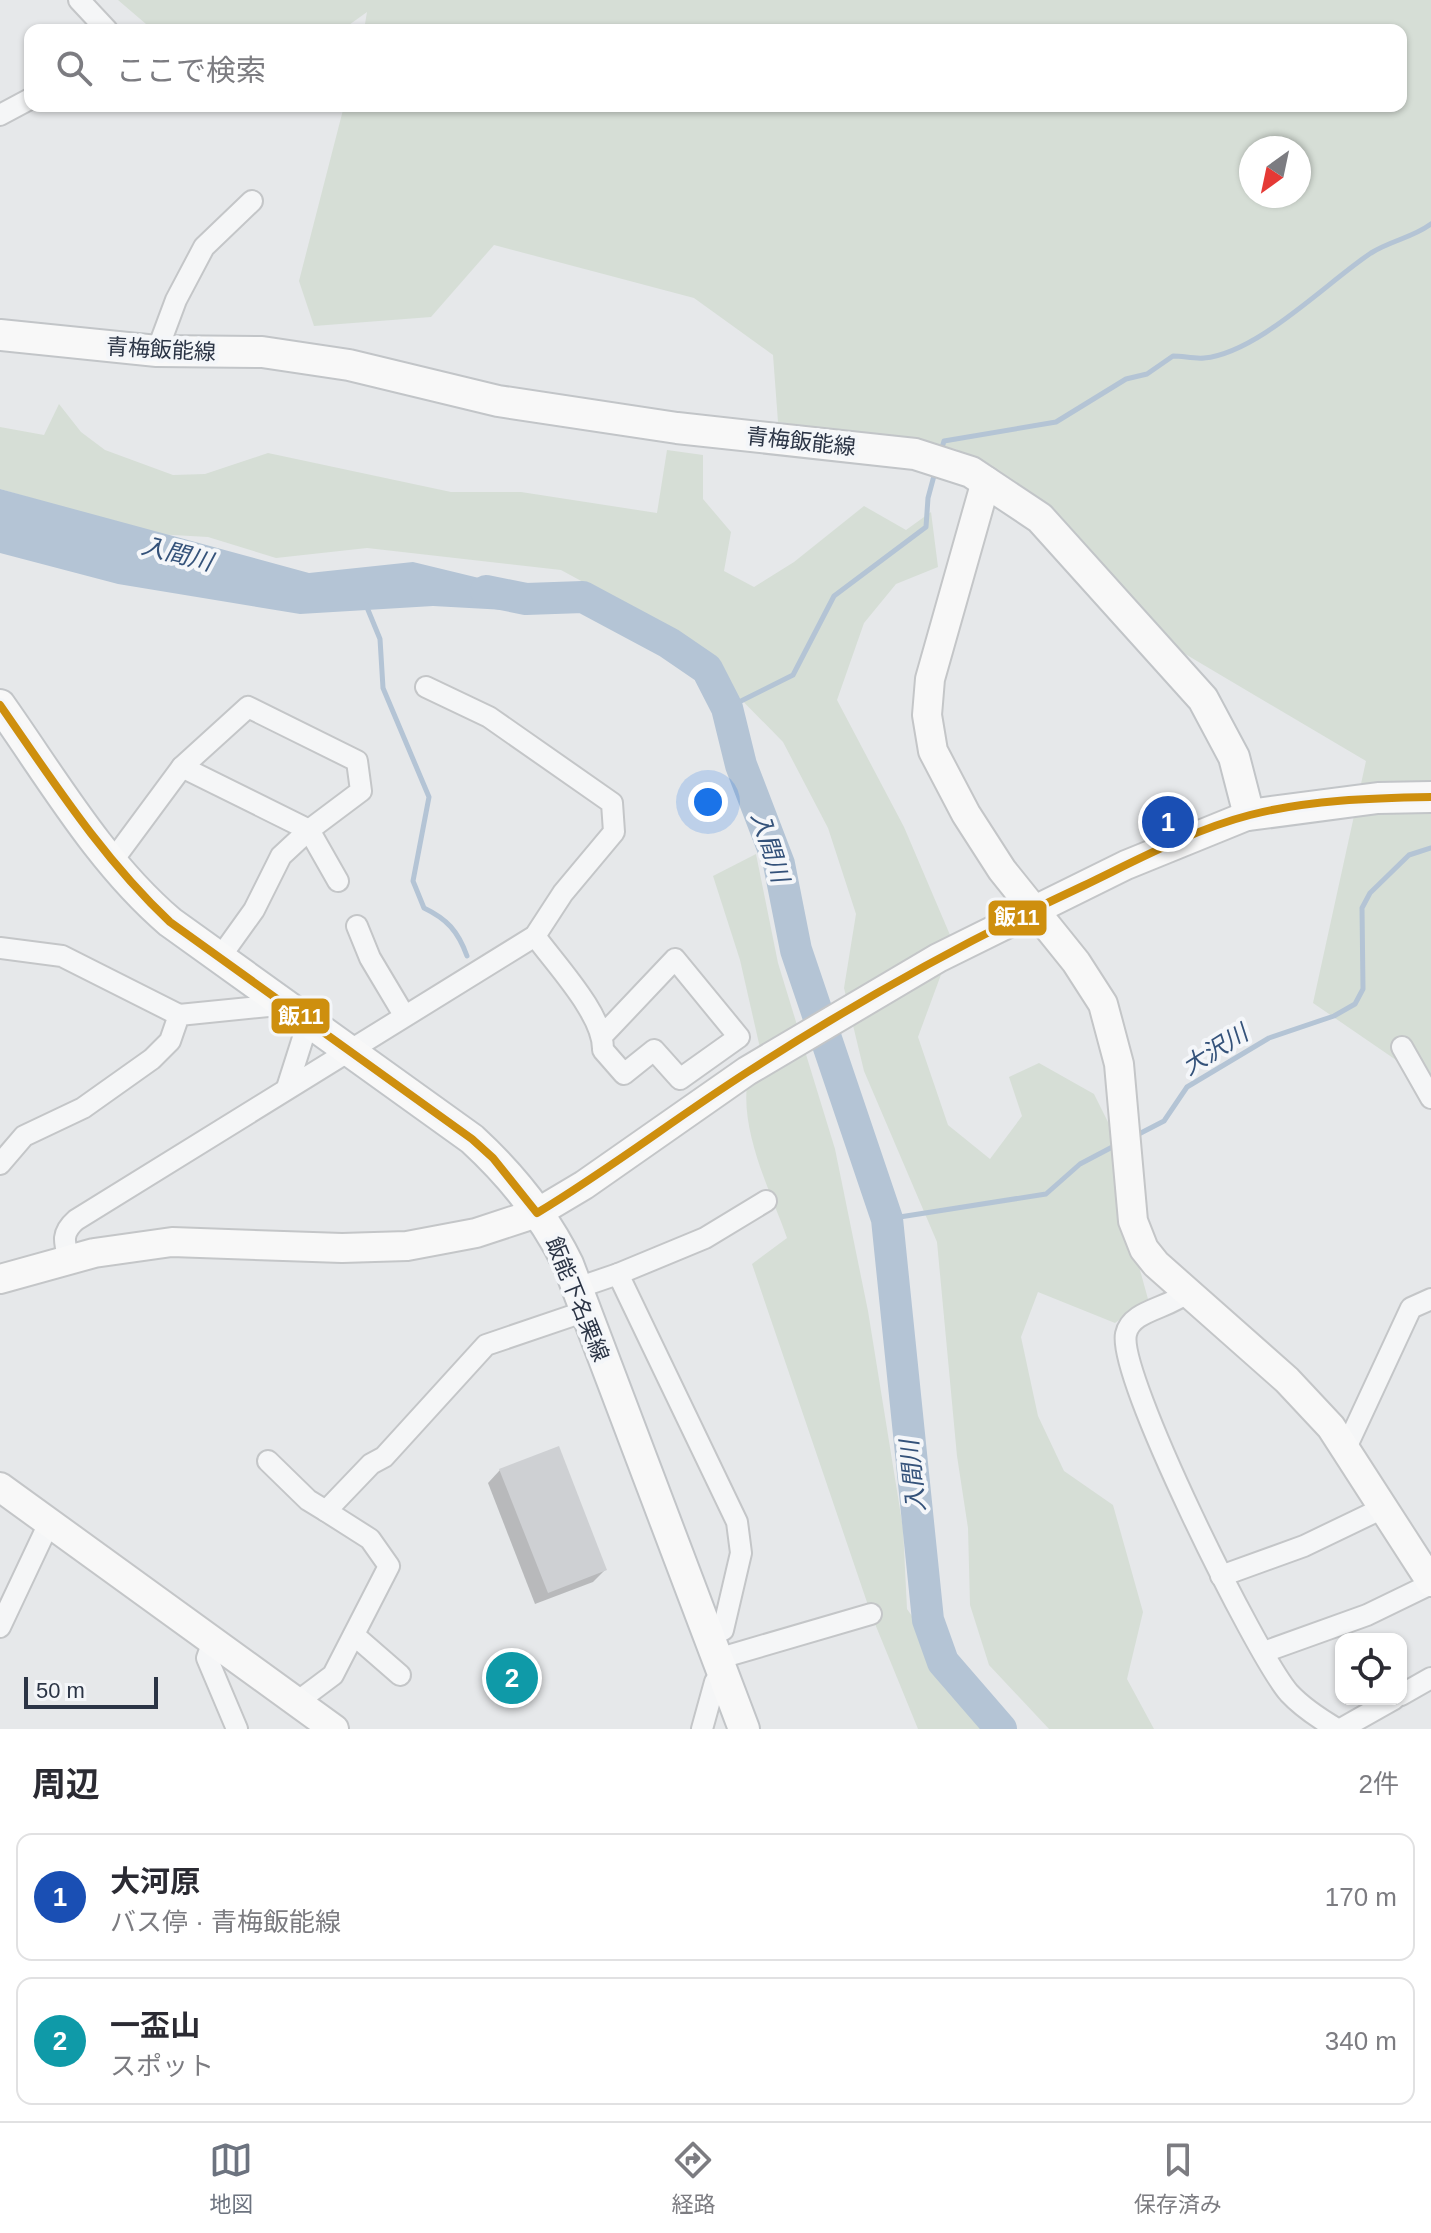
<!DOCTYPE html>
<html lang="ja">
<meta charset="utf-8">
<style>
:root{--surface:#fff;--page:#f7f7f7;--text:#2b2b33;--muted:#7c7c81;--line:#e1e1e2;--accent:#6c737f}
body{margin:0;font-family:Arial,"Noto Sans JP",sans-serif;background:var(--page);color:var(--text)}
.controls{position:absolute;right:24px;bottom:24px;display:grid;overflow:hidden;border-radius:16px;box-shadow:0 2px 6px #0004}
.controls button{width:72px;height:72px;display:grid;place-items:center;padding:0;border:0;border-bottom:2px solid var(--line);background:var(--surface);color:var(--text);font:40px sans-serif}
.compass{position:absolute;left:1239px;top:136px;width:72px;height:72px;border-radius:50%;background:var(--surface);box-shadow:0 2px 6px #0004;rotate:213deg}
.scale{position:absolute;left:24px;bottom:20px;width:134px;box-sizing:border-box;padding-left:8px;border:4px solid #2b3445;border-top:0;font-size:22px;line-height:28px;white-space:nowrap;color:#2b3445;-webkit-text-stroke:6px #f4f6f9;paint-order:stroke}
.you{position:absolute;left:708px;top:802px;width:28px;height:28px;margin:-20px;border:6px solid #fff;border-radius:50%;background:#1a73e8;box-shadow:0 0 0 12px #1a73e833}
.badge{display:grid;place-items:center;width:52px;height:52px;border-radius:50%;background:var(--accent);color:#fff;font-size:26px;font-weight:700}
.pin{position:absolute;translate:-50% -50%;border:4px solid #fff;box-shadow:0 2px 8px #0006}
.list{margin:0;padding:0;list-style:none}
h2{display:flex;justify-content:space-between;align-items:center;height:104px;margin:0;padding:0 32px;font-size:34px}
h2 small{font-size:26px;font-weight:400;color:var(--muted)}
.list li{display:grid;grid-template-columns:52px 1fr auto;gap:24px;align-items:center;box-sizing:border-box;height:128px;margin:0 16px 16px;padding:0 16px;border:2px solid var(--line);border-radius:16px}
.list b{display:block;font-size:30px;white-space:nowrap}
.list p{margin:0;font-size:26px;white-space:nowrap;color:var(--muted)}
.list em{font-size:26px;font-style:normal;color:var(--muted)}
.icon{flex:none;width:44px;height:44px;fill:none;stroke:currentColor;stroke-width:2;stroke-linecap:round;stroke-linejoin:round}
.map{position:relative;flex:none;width:1431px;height:1729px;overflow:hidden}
.search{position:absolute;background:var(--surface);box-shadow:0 2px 6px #0004;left:24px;right:24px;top:24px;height:88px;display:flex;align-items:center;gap:20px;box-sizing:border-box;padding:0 28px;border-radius:16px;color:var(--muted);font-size:30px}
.sheet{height:392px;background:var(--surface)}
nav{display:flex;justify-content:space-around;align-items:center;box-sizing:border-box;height:112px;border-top:2px solid var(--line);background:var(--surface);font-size:22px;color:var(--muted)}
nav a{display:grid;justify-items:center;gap:4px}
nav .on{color:var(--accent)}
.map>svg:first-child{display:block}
.green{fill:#d6ded6;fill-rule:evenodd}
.water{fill:#b4c4d5}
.shadow{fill:#0003}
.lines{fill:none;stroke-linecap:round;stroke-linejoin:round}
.stream{stroke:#b4c4d5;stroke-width:5}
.river{stroke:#b4c4d5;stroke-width:32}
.building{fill:#ced0d3}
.street-casing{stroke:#c4c6c8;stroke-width:24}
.secondary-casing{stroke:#c4c6c8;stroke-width:32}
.primary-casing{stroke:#c2c5c8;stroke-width:34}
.street{stroke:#f5f6f7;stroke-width:20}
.secondary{stroke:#f8f8f8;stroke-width:28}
.primary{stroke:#f8f8f8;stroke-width:30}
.bus-1-casing{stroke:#f4f6f9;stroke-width:14}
.bus-1{stroke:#ce8f0e;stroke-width:8}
.labels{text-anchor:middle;stroke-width:8;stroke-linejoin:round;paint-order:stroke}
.street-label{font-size:22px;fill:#2b3445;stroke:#f4f6f9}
.water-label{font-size:24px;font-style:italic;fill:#34527a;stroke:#f4f6f9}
.line-badge{stroke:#f4f6f9;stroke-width:3}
.badge-label{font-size:22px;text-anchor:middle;font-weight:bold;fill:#fff}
</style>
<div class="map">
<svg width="1431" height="1729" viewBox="0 0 1431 1729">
<rect width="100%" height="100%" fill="#e6e8ea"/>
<g class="green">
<path d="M118,0H1431V1084L1313,1003L1366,761L1148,632L1043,504L956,449L778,422L773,355L694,298L494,245L431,317L314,326L299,281L344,106H1401V30H364L367,12L342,30H153ZM1251,148H1299V196H1251Z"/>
<polygon points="59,404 81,432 105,450 173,475 205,474 268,453 451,492 521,492 657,513 667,450 703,455 703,499 731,532 724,571 754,587 794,562 864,506 906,530 931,512 938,567 896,584 864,623 837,700 904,827 953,942 918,1037 948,1125 990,1159 1022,1116 1009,1077 1039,1063 1094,1094 1113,1132 1130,1234 1148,1299 1115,1323 1038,1292 1021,1337 1038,1416 1064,1471 1113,1505 1143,1612 1127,1679 1154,1729 1049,1729 989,1665 970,1605 968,1528 957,1456 937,1242 864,1071 844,988 856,914 828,828 783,742 675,632 561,570 367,548 276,558 208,537 155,534 0,489 0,427 44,435"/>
<path d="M756,854L778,963L835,1149L868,1311L903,1528L907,1609L992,1729H918L871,1614L752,1264L787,1238C768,1183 724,1103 760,1048L740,960L713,876Z"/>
</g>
<polygon class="water" points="0,489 309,573 413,562 525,589 525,611 433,606 300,614 118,584 0,553"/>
<polygon class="shadow" points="500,1470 605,1570 593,1582 535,1604 488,1483"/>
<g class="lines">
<g class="stream">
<path d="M941,451L944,441L1056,422L1126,379L1147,374L1173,356C1183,356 1194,359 1204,358C1258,353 1326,283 1371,253C1392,240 1412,238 1431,224"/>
<path d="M366,605L380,639L383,688L429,797L413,881L424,908C447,919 458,931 467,956"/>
<polyline points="727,708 793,675 834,596 926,527 928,498 935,472"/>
<polyline points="1135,1136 1164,1121 1187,1087 1269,1038 1334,1016 1355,1004 1363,989 1362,908 1370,893 1409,855 1431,848"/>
<polyline points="887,1219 1046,1194 1080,1164 1118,1144"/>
</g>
<polyline class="river" points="486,591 526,599 583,597 669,643 707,669 727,708 741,765 779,864 796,950 887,1219 928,1620 943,1662 1001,1729"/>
</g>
<polygon class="building" points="559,1446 607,1570 548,1593 499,1469"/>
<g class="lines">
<g class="street-casing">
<g id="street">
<polyline points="79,0 107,30"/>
<polyline points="0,115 30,99"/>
<polyline points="157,351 176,300 204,247 252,201"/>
<polyline points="182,767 309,830 338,881"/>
<polyline points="111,863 182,767 248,707 357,761 361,791 309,830 281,856 254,910 221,956"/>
<polyline points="357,926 370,958 404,1015"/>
<path d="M535,936C556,965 604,1015 603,1050L624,1074L654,1050L680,1079L739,1037L675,959L604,1034"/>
<polyline points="0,948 62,956 179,1015"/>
<polyline points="1402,1047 1431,1098"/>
<polyline points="287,1088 309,1019"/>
<polyline points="0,1164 24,1136 83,1108 152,1059 170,1041 179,1015 289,1004"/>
<path d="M69,1260C64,1242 61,1233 76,1220L535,936L563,893L614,832L612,803L489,717L426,687"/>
<polyline points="618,1274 705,1238 766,1201"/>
<polyline points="577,1288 618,1274 737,1522 741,1553 723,1630 708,1636"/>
<path d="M1188,1292C1168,1309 1131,1310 1126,1334C1117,1375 1256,1655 1289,1693C1302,1707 1320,1719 1337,1729"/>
<polyline points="1345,1450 1411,1308 1431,1299"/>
<polyline points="268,1461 308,1500 326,1511"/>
<polyline points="1221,1576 1304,1546 1383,1508"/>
<polyline points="0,1627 49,1523"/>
<polyline points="354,1635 400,1675"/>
<polyline points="213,1641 207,1658 237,1729"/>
<polyline points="1264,1652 1367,1615 1431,1584"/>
<polyline points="717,1659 871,1614"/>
<polyline points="1401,1695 1431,1678"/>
<polyline points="297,1702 333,1675 389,1566 370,1539 326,1511 371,1464 384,1457 486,1345 586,1311"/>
<polyline points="702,1729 715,1682 725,1678"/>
<polyline points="1341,1729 1394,1699"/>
</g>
</g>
<g class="secondary-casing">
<g id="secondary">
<polyline points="986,481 930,679 927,715 933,751 966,814 1002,870 1076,962 1103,1004 1119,1064 1133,1221 1144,1249 1156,1264 1287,1380 1331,1427 1431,1582"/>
<polyline points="0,1279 94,1253 172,1242 342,1248 407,1246 476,1233 537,1213 584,1185 747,1071 938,958 1126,865 1249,815"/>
<polyline points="0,1487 334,1729"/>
</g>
</g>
<g class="primary-casing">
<g id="primary">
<polyline points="0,335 157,351 262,352 349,365 498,401 677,428 915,454 971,472 1040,518 1203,699 1234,757 1249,815 1378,798 1431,797"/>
<path d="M0,705C53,780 100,862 170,922L472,1139C510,1174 545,1217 568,1264L744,1729"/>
</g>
</g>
<use href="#street" class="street"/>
<use href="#secondary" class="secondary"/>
<use href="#primary" class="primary"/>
<g class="bus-1-casing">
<path id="bus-1" d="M0,705C53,781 102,858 170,922L472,1139L493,1158L537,1213C610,1169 677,1117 749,1071C856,1002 967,940 1083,886C1137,860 1192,830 1250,815C1309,800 1371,798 1431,797"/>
</g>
<use href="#bus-1" class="bus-1"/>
</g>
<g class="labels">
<g class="street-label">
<text transform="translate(161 349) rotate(3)" y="8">青梅飯能線</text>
<text transform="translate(801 441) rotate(6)" y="8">青梅飯能線</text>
<text transform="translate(578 1299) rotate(68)" y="8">飯能下名栗線</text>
</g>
<g class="water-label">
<text transform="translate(177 554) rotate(14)" y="8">入間川</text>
<text transform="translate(770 847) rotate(72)" y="8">入間川</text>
<text transform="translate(1215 1050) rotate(-32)" y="8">大沢川</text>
<text transform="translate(913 1476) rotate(-96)" y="8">入間川</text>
</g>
</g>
<g class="line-badge">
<rect x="987" y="899" width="61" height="38" rx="8" fill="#ce8f0e"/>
<rect x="270" y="997" width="61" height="38" rx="8" fill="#ce8f0e"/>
</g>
<g class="badge-label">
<text x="1017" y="925">飯11</text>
<text x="301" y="1024">飯11</text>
</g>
</svg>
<div class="controls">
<button><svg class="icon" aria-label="locate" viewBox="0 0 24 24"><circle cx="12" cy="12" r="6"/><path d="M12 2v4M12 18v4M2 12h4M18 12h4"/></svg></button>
</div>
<svg class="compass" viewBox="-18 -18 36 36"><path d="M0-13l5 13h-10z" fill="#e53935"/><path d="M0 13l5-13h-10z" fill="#7c7c81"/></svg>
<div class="scale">50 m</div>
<div class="you"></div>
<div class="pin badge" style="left:1168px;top:822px;background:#1a4fb4">1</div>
<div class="pin badge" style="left:512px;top:1678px;background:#0f9aa8">2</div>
<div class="search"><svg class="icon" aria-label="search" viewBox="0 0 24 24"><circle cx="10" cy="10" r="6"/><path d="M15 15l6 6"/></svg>ここで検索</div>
</div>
<section class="sheet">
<h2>周辺<small>2件</small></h2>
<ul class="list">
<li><span class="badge" style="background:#1a4fb4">1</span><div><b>大河原</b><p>バス停 · 青梅飯能線</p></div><em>170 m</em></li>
<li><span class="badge" style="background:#0f9aa8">2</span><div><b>一盃山</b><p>スポット</p></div><em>340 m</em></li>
</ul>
</section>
<nav>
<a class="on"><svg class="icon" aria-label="map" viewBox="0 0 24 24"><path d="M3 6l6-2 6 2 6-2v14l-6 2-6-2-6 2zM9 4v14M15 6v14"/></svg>地図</a>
<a><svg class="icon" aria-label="directions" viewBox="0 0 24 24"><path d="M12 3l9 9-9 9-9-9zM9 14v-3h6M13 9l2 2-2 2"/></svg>経路</a>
<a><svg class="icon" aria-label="saved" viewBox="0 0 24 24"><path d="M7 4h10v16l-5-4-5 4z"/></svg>保存済み</a>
</nav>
